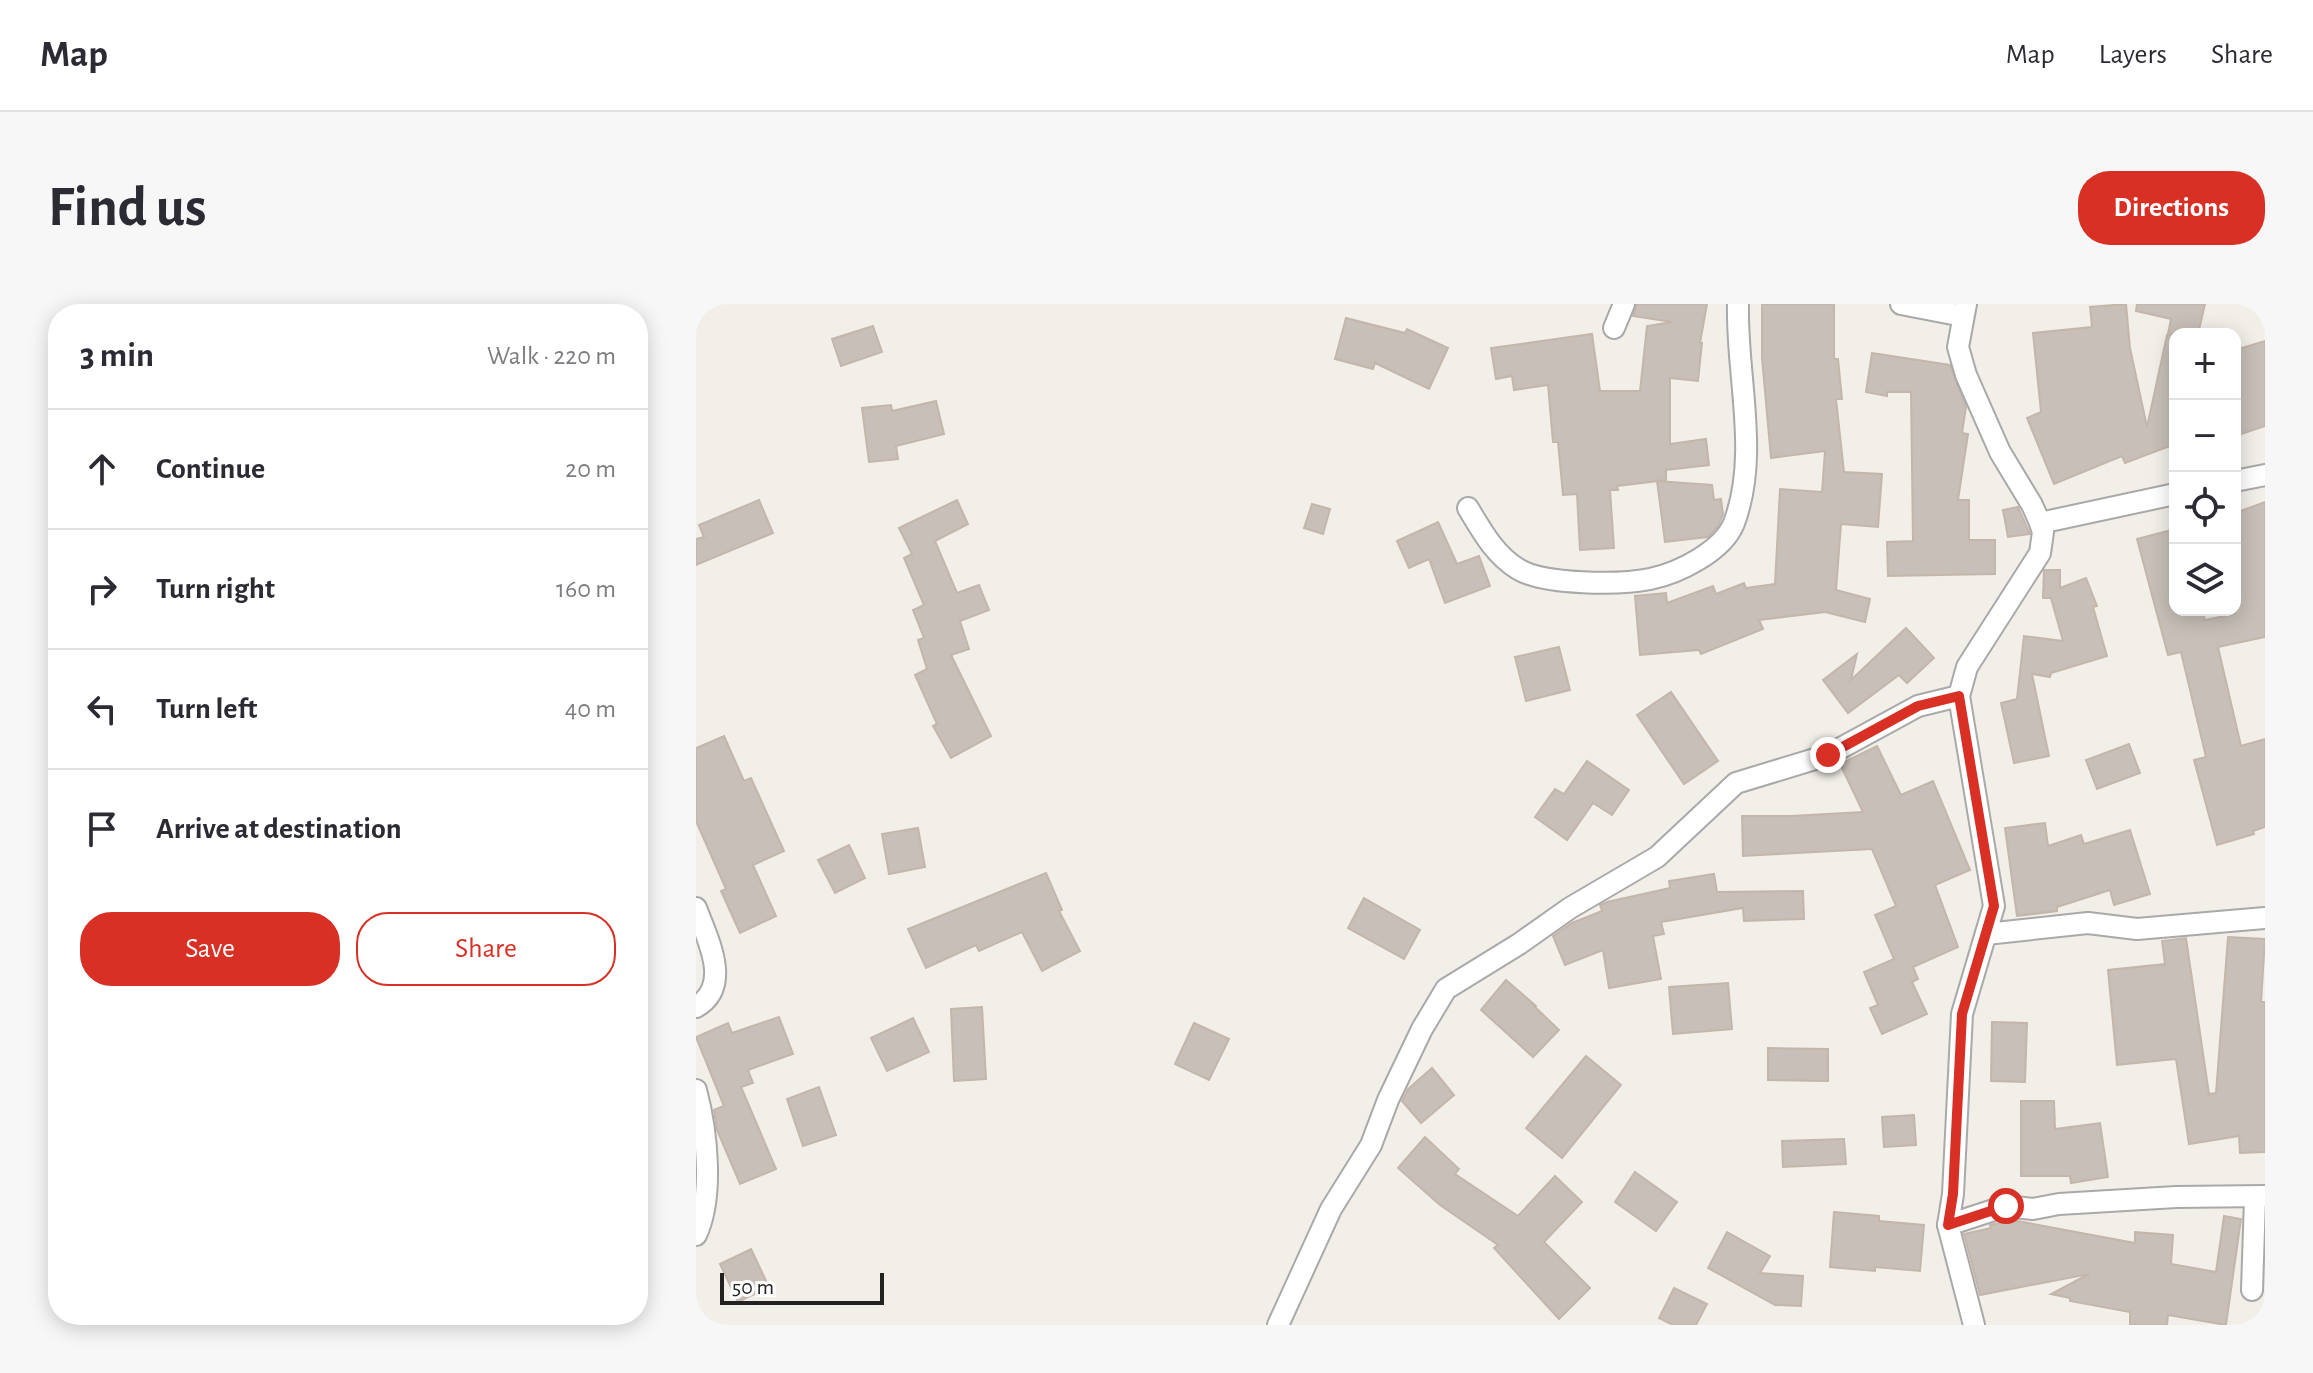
<!DOCTYPE html>
<meta charset="utf-8">
<style>
:root{--surface:#fff;--page:#f7f7f7;--text:#2b2b33;--muted:#7c7c81;--line:#e1e1e2;--accent:#d93025}
body{margin:0;font-family:"Alegreya Sans",sans-serif;background:var(--page);color:var(--text)}
.controls{position:absolute;right:24px;top:24px;display:grid;overflow:hidden;border-radius:16px;box-shadow:0 4px 20px #0003}
.controls button{width:72px;height:72px;display:grid;place-items:center;padding:0;border:0;border-bottom:2px solid var(--line);background:var(--surface);color:var(--text);font:40px sans-serif}
.scale{position:absolute;left:24px;bottom:20px;width:164px;box-sizing:border-box;padding-left:8px;border:4px solid #222;border-top:0;font-size:22px;line-height:28px;white-space:nowrap;color:#222;-webkit-text-stroke:6px #fff;paint-order:stroke}
.stop{position:absolute;width:24px;height:24px;margin:-18px;border:6px solid #d93025;border-radius:50%;background:#fff}
.stop.end{background:#d93025;border-color:#fff;box-shadow:0 2px 8px #0008}
.list{margin:0;padding:0;list-style:none}
h2{display:flex;justify-content:space-between;align-items:center;height:104px;margin:0;padding:0 32px;font-size:34px}
h2 small{font-size:26px;font-weight:400;color:var(--muted)}
.list li{display:grid;grid-template-columns:52px 1fr auto;gap:24px;align-items:center;box-sizing:border-box;height:120px;padding:0 32px;border-top:2px solid var(--line)}
.list b{display:block;font-size:30px;white-space:nowrap}
.list em{font-size:26px;font-style:normal;color:var(--muted)}
.actions{display:flex;gap:16px;padding:24px 32px}
.actions a{flex:1;padding:18px 0;border:2px solid var(--accent);border-radius:32px;text-align:center;font-size:28px;color:var(--accent)}
.actions .main{background:var(--accent);color:#fff}
.icon{flex:none;width:44px;height:44px;fill:none;stroke:currentColor;stroke-width:2;stroke-linecap:round;stroke-linejoin:round}
.map{position:relative;flex:none;width:1569px;height:1021px;overflow:hidden;border-radius:32px}
header{display:flex;align-items:center;gap:48px;box-sizing:border-box;height:112px;padding:0 40px;background:var(--surface);border-bottom:2px solid var(--line)}
header strong{font-size:38px}
nav{display:flex;gap:44px;margin-inline-start:auto;font-size:28px}
.intro{display:flex;align-items:center;justify-content:space-between;box-sizing:border-box;height:192px;padding:0 48px}
h1{margin:0;font-size:56px}
.button{padding:20px 36px;border-radius:32px;background:var(--accent);color:#fff;font-size:28px;font-weight:700}
main{display:flex;gap:48px;padding:0 48px}
aside{flex:1;background:var(--surface);border-radius:32px;box-shadow:0 4px 20px #0003}
.map>svg:first-child{display:block}
.building{fill:#c7bfb8;stroke:#c4b6ab;stroke-width:2}
.lines{fill:none;stroke-linecap:round;stroke-linejoin:round}
.minor-casing{stroke:#a9a9a9;stroke-width:24}
.minor{stroke:#fff;stroke-width:20}
.route{stroke:#d93025;stroke-width:10}
</style>
<header>
<strong>Map</strong>
<nav><a>Map</a><a>Layers</a><a>Share</a></nav>
</header>
<div class="intro"><h1>Find us</h1><a class="button">Directions</a></div>
<main>
<aside>
<h2>3 min<small>Walk · 220 m</small></h2>
<ul class="list">
<li><svg class="icon" aria-label="ahead" viewBox="0 0 24 24"><path d="M12 20V5M6 11l6-6 6 6"/></svg><div><b>Continue</b></div><em>20 m</em></li>
<li><svg class="icon" aria-label="right" viewBox="0 0 24 24"><path d="M7 20v-9h11M14 6l5 5-5 5"/></svg><div><b>Turn right</b></div><em>160 m</em></li>
<li><svg class="icon" aria-label="left" viewBox="0 0 24 24"><path d="M17 20v-9H6M10 6l-5 5 5 5"/></svg><div><b>Turn left</b></div><em>40 m</em></li>
<li><svg class="icon" aria-label="arrive" viewBox="0 0 24 24"><path d="M6 21V4h12l-3 4 3 4H6"/></svg><div><b>Arrive at destination</b></div></li>
</ul>
<div class="actions"><a class="main">Save</a><a>Share</a></div>
</aside>
<div class="map">
<svg width="1569" height="1021" viewBox="0 0 1569 1021">
<rect width="100%" height="100%" fill="#f2efe9"/>
<g class="building">
<polygon points="941,0 1011,0 1004,39 1006,39 1002,77 974,74 974,140 1010,135 1013,161 970,166 970,176 921,182 922,186 914,186 918,244 884,246 881,190 867,191 862,138 857,138 852,81 818,86 816,72 800,75 795,44 896,30 904,87 944,87 951,22 976,18 937,12"/>
<polygon points="1066,0 1138,0 1138,55 1142,55 1146,95 1140,95 1148,168 1186,170 1182,223 1145,220 1140,286 1174,295 1169,318 1129,308 1063,316 1067,325 1005,350 1003,346 944,351 939,292 970,289 971,299 1017,282 1020,290 1048,279 1050,284 1079,280 1084,185 1126,188 1129,147 1075,154 1066,54"/>
<polygon points="1430,0 1434,44 1451,123 1471,31 1479,32 1479,140 1429,159 1426,152 1358,180 1331,114 1345,108 1337,29 1396,23 1394,3"/>
<polygon points="1441,0 1509,0 1502,30 1472,30 1475,15 1440,7"/>
<polygon points="650,14 709,29 711,25 752,44 733,85 679,59 677,65 639,55"/>
<polygon points="177,22 186,48 145,62 136,35"/>
<polygon points="1569,37 1569,122 1539,132 1539,46"/>
<polygon points="1176,49 1254,61 1270,103 1266,129 1272,130 1262,196 1273,196 1273,236 1299,236 1299,270 1192,272 1191,238 1217,237 1215,88 1191,88 1191,92 1170,88"/>
<polygon points="240,97 248,130 200,142 202,155 173,158 166,104 195,101 196,107"/>
<polygon points="961,177 1016,181 1018,196 1025,195 1027,210 1022,222 1012,233 969,238"/>
<polygon points="63,196 77,229 0,261 0,235 8,233 3,221"/>
<polygon points="261,196 272,220 239,237 261,289 283,281 293,306 264,317 273,345 255,351 295,432 255,454 237,422 241,420 219,371 231,365 222,336 228,334 217,306 228,301 208,254 216,250 203,224"/>
<polygon points="1569,198 1569,333 1522,343 1545,442 1569,435 1569,523 1557,527 1558,530 1521,541 1498,456 1510,453 1485,348 1472,351 1441,235 1479,225 1479,306 1506,306 1509,316 1539,310 1539,209"/>
<polygon points="616,200 634,205 627,230 608,224"/>
<polygon points="1322,203 1334,230 1312,233 1307,206"/>
<polygon points="742,218 761,260 783,252 794,282 749,299 733,255 713,264 701,237"/>
<polygon points="1348,266 1364,266 1364,284 1390,274 1401,302 1397,303 1411,352 1355,369 1354,373 1336,370 1353,452 1318,459 1305,399 1321,395 1328,332 1367,337 1355,294 1347,294"/>
<polygon points="1210,324 1238,354 1211,379 1203,371 1152,409 1127,376 1161,350 1155,376"/>
<polygon points="863,343 874,386 830,397 819,353"/>
<polygon points="975,388 1022,457 988,480 941,411"/>
<polygon points="28,432 48,477 55,474 88,547 57,561 80,612 44,629 25,587 30,585 0,517 0,444"/>
<polygon points="1433,440 1444,469 1401,485 1390,456"/>
<polygon points="1181,442 1205,491 1237,477 1274,566 1239,581 1262,643 1217,663 1222,675 1216,678 1231,710 1186,730 1174,704 1182,701 1168,668 1198,655 1179,611 1200,602 1176,545 1047,552 1046,512 1095,512 1167,508 1144,460"/>
<polygon points="891,457 933,486 916,511 897,499 871,536 839,513 859,485 868,490"/>
<polygon points="1349,519 1352,542 1385,531 1388,540 1434,526 1454,590 1418,601 1414,586 1361,603 1361,607 1321,612 1309,524"/>
<polygon points="222,524 229,563 193,570 186,530"/>
<polygon points="153,541 169,574 139,589 122,556"/>
<polygon points="350,569 366,606 363,607 384,647 346,667 326,628 283,647 280,641 230,664 212,625"/>
<polygon points="1018,570 1021,588 1107,587 1108,615 1048,617 1047,604 965,618 968,630 957,632 965,675 913,684 907,646 869,661 857,632 876,619 906,607 904,601 911,598 974,584 973,577"/>
<polygon points="668,594 724,626 708,655 652,624"/>
<polygon points="1532,633 1569,635 1565,698 1569,698 1569,848 1544,849 1543,832 1493,840 1480,755 1421,761 1412,666 1469,660 1466,637 1490,634 1513,790 1520,789"/>
<polygon points="810,676 840,702 839,703 863,726 837,753 785,706"/>
<polygon points="1032,679 1036,725 977,730 973,683"/>
<polygon points="286,703 290,775 258,777 255,705"/>
<polygon points="83,713 97,750 52,766 57,779 45,783 80,865 44,880 21,826 18,806 28,802 0,733 32,719 36,729"/>
<polygon points="217,714 233,748 191,767 175,734"/>
<polygon points="1296,718 1331,719 1329,778 1295,777"/>
<polygon points="498,719 533,735 513,776 479,760"/>
<polygon points="1072,744 1132,745 1132,777 1072,776"/>
<polygon points="890,752 925,781 866,854 830,824"/>
<polygon points="736,764 758,791 725,819 706,797 712,785"/>
<polygon points="123,783 140,831 107,842 91,795"/>
<polygon points="1325,797 1358,797 1359,825 1404,819 1412,873 1375,879 1374,872 1325,872"/>
<polygon points="1218,811 1220,841 1188,843 1186,813"/>
<polygon points="729,833 763,865 759,870 822,912 859,872 886,898 848,938 894,984 863,1015 798,944 802,941 744,901 702,864"/>
<polygon points="1148,835 1150,860 1087,863 1086,837"/>
<polygon points="939,868 981,898 960,927 919,898"/>
<polygon points="1138,908 1183,912 1183,917 1228,921 1224,967 1179,963 1179,967 1134,963"/>
<polygon points="1528,912 1545,915 1530,1021 1472,1011 1471,1021 1434,1021 1434,1008 1374,997 1374,994 1355,990 1393,970 1284,991 1268,930 1295,924 1294,921 1316,916 1439,939 1439,928 1477,931 1475,960 1520,968"/>
<polygon points="1031,928 1074,952 1064,969 1107,972 1105,1002 1079,1001 1012,964"/>
<polygon points="55,945 73,983 42,998 24,960"/>
<polygon points="978,984 1011,1000 1000,1021 977,1021 963,1014"/>
</g>
<g class="lines">
<g class="minor-casing">
<g id="minor">
<polyline points="1205,0 1267,12"/>
<polyline points="1270,0 1262,43 1270,71 1304,148 1336,201 1344,219 1347,228 1344,249 1271,363 1263,392 1298,602 1266,710 1257,890 1252,921 1278,1021"/>
<polyline points="918,24 928,0"/>
<polyline points="1539,177 1569,171"/>
<path d="M772,204C786,227 798,250 822,265C848,281 924,281 954,275C983,269 1027,247 1038,219C1064,150 1040,71 1042,0"/>
<polyline points="1344,219 1479,190"/>
<path d="M0,604C11,634 37,682 0,703"/>
<polyline points="1290,630 1392,619 1441,625 1569,614"/>
<path d="M0,786C11,827 18,893 0,931"/>
<polyline points="1252,921 1310,902 1337,905 1363,900 1480,893 1569,892"/>
<polyline points="1556,986 1559,894"/>
<polyline points="582,1021 635,905 675,841 692,796 726,725 750,685 823,640 874,604 961,553 1040,479 1132,451 1222,402 1263,392"/>
</g>
</g>
<use href="#minor" class="minor"/>
</g>
<g class="lines">
<polyline class="route" points="1132,451 1222,402 1263,392 1298,602 1266,710 1257,890 1252,921 1310,902"/>
</g>
</svg>
<div class="controls">
<button>+</button>
<button>−</button>
<button><svg class="icon" aria-label="locate" viewBox="0 0 24 24"><circle cx="12" cy="12" r="6"/><path d="M12 2v4M12 18v4M2 12h4M18 12h4"/></svg></button>
<button><svg class="icon" aria-label="layers" viewBox="0 0 24 24"><path d="M12 4l9 5-9 5-9-5zM3 14l9 5 9-5"/></svg></button>
</div>
<div class="scale">50 m</div>
<div class="stop" style="left:1310px;top:902px"></div>
<div class="stop end" style="left:1132px;top:451px"></div>
</div>
</main>
